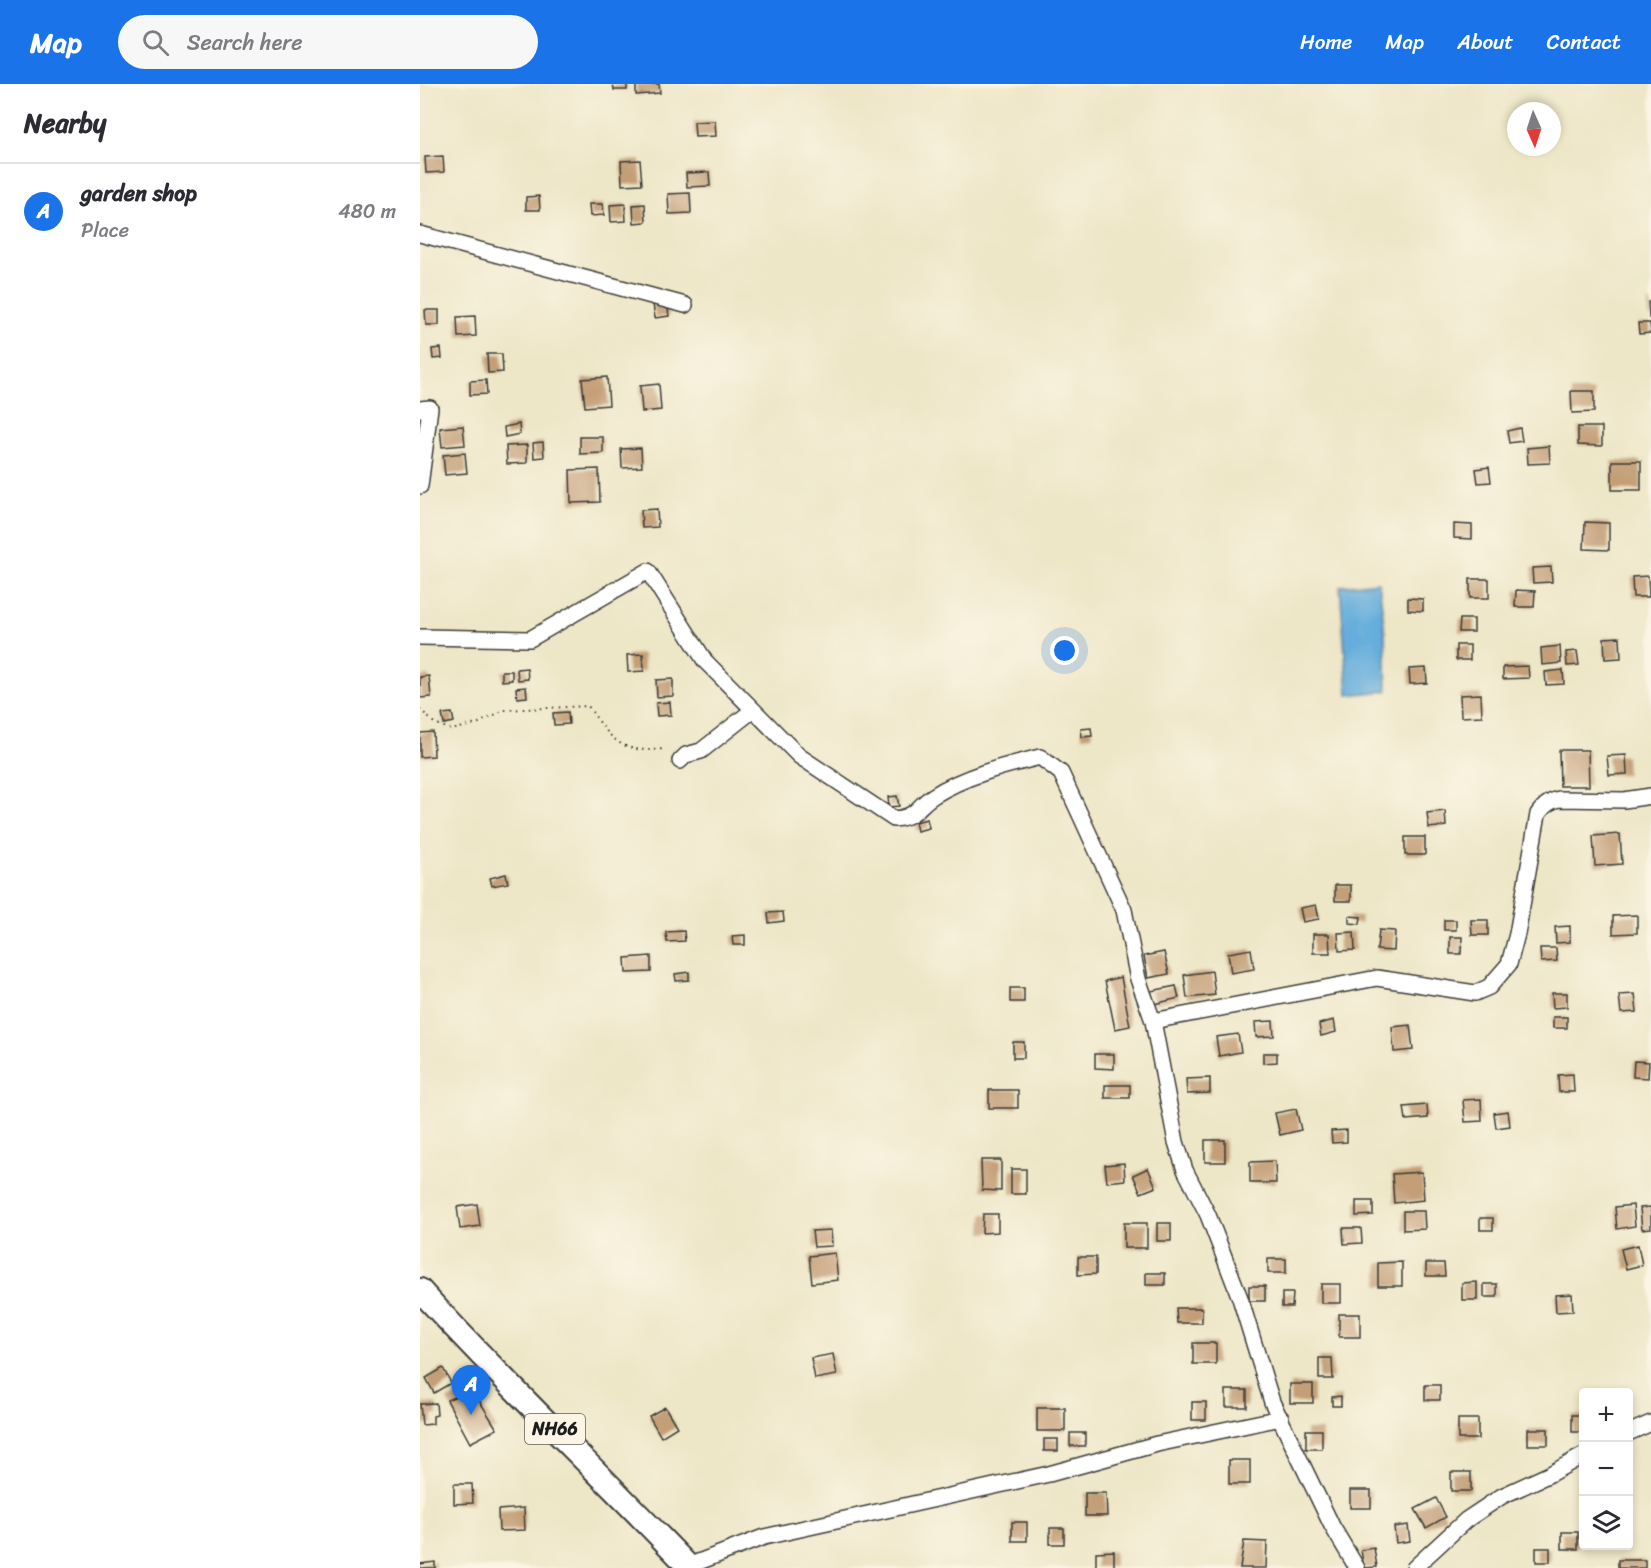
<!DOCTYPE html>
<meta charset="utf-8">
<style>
:root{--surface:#fff;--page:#f7f7f7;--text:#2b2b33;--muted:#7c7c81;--line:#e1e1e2;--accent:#1a73e8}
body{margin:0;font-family:Sriracha,sans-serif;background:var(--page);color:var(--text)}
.controls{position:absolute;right:18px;bottom:18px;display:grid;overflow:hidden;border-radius:6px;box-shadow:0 3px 9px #0003}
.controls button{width:54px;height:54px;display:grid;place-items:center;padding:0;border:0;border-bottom:2px solid var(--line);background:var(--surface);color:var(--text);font:30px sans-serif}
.compass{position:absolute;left:1087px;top:18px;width:54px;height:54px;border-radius:50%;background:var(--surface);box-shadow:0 3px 9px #0003;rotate:177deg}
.you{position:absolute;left:645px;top:567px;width:21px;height:21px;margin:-15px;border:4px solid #fff;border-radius:50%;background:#1a73e8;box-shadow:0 0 0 9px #1a73e833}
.badge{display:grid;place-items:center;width:39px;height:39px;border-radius:50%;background:var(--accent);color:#fff;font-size:20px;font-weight:700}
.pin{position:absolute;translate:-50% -50px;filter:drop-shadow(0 2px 3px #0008)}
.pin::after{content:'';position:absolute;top:32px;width:21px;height:18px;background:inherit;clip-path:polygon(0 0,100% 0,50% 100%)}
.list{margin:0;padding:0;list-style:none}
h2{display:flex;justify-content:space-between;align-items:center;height:78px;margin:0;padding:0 24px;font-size:26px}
h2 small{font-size:20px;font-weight:400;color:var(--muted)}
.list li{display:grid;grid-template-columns:39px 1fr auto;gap:18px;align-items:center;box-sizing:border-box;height:96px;padding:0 24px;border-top:2px solid var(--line)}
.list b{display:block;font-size:22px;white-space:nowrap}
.list p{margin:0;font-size:20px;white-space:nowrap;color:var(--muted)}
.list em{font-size:20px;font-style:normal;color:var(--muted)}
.icon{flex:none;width:33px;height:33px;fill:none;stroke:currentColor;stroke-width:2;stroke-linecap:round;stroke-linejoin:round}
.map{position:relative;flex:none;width:1231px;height:1484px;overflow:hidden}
header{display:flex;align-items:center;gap:36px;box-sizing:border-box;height:84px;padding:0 30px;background:var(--accent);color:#fff}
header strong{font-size:28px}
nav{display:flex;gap:33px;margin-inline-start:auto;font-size:21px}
.search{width:420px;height:54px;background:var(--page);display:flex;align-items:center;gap:15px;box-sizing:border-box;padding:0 21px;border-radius:33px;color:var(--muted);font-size:22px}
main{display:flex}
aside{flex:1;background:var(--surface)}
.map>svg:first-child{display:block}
.water{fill:#65addc;stroke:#40647c;stroke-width:1.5}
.building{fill:#c39e77}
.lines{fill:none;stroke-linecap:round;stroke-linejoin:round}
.minor-casing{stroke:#3b3a36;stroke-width:18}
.highway-casing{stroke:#3b3a36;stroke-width:26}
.path{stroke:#3b3a36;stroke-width:2;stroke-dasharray:1.5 4.5;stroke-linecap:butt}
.minor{stroke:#fff;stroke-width:15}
.highway{stroke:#fff;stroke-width:22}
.labels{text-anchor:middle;stroke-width:4.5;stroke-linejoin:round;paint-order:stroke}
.shield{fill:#fcf5e5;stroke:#5f5d58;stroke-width:1.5}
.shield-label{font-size:18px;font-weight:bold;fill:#1c1c1c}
</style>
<header>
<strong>Map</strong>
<div class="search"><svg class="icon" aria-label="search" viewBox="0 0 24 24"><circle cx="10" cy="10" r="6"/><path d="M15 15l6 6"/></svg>Search here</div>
<nav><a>Home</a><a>Map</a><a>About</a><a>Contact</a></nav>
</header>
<main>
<aside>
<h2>Nearby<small></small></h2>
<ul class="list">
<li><span class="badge">A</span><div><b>garden shop</b><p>Place</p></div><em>480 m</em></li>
</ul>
</aside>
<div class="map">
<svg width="1231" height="1484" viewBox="0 0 1231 1484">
<rect width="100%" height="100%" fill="#fcf5e5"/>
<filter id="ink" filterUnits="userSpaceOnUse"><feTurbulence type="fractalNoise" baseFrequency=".0167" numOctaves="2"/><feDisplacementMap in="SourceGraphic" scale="12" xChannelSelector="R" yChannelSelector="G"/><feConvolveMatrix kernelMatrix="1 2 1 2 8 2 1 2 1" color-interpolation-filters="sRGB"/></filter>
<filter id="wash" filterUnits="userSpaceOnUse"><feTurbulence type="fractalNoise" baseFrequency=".008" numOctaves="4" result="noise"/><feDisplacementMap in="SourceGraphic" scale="24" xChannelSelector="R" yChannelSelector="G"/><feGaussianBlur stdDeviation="1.35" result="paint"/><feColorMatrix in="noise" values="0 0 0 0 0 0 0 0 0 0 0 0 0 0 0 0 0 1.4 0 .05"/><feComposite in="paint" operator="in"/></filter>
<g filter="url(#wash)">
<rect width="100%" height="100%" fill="#ede6c7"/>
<polygon class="water" points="959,498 965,549 967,607 928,611 920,502"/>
<g id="blocks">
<g class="building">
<polygon points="193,0 207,0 207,6 194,6"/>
<polygon points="216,0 239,0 240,9 216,11"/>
<polygon points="295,37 296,52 275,53 274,38"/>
<polygon points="23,72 24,88 6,89 5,73"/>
<polygon points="220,76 222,100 202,101 201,77"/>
<polygon points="289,88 290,102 267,103 266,89"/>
<polygon points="270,109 271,129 249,130 248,110"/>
<polygon points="119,112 120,126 106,126 106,113"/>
<polygon points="169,120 183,120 184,131 170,132"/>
<polygon points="205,120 206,137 191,138 190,121"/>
<polygon points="225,120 226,138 214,139 213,121"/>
<polygon points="247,218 249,232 235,234 233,220"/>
<polygon points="1228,218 1231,218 1231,234 1229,234"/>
<polygon points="5,226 19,226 19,241 6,241"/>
<polygon points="55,232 56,252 38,253 37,233"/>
<polygon points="1218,239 1230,239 1231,249 1219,250"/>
<polygon points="21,264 22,274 13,275 12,265"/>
<polygon points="67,270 82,270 83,288 68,289"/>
<polygon points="187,293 189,321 165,323 162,295"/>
<polygon points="66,296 67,310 50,311 50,297"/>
<polygon points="239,300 241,326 222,328 220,302"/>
<polygon points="1151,307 1174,307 1174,328 1152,329"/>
<polygon points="99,340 100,350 85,353 84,343"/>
<polygon points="43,342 45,361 22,363 20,344"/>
<polygon points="1158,343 1182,343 1182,362 1158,361"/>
<polygon points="1100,344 1102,357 1089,359 1087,347"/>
<polygon points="160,353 183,353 183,369 160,370"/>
<polygon points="123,358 124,373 114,374 113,359"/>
<polygon points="107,361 107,379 87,380 86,362"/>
<polygon points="1129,362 1130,379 1108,380 1107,364"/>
<polygon points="221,364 222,383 202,384 201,365"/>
<polygon points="45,369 47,389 25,391 23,371"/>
<rect x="1192" y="377" width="29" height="29"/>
<polygon points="1069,383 1071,398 1058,399 1056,385"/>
<polygon points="179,385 180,418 151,419 150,386"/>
<polygon points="237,425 238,443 222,444 221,426"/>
<polygon points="1165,438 1189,439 1189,466 1164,465"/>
<polygon points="1034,440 1052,441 1052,455 1034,454"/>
<polygon points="1131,483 1132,498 1113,499 1112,484"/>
<polygon points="1228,492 1229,513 1213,513 1212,493"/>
<rect x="1050" y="495" width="19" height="19"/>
<polygon points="1096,506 1115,507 1114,523 1095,523"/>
<polygon points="988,514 1003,515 1003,527 988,526"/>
<polygon points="1040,535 1054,535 1054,548 1039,548"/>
<polygon points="1200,553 1201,574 1185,575 1184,554"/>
<rect x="1036" y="561" width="14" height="15"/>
<polygon points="1140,562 1141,579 1122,581 1121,564"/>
<polygon points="1157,567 1159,581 1147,582 1146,568"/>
<polygon points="223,570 224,587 208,588 207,571"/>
<polygon points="1108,582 1109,594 1083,595 1083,583"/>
<polygon points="107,584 108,595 98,596 97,585"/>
<polygon points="1006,584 1007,599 990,600 989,585"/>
<polygon points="1143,586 1144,600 1126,601 1125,588"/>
<polygon points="82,587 92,587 92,596 82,597"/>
<polygon points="9,592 11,613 0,614 0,593"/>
<polygon points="253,595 253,612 237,613 236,596"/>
<polygon points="106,603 107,613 97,614 96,604"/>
<polygon points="1061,610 1062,632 1041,633 1040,611"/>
<polygon points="250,618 251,631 237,632 236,619"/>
<polygon points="148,628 149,640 134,641 133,629"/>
<polygon points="32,629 34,638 24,640 22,630"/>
<polygon points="671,644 672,652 662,653 661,645"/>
<polygon points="13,648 14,672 0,673 0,649"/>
<polygon points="1139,666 1168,666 1169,702 1140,702"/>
<polygon points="1206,671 1207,690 1189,691 1187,672"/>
<polygon points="477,712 479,722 469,723 468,713"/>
<polygon points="1025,727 1026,742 1009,744 1007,729"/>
<polygon points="507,735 509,744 497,747 495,738"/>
<polygon points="1200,750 1202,780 1175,782 1173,752"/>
<rect x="985" y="753" width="20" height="18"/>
<polygon points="86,790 88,799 72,802 70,794"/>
<rect x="915" y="801" width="16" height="16"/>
<polygon points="896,821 899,835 883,838 880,824"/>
<polygon points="363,828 364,837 349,839 348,829"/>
<polygon points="1217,831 1217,849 1193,850 1193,832"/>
<polygon points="929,832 941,833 940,840 929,839"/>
<rect x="1024" y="836" width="12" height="10"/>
<polygon points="1051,836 1068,836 1068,851 1052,851"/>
<polygon points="1150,842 1150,858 1136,859 1135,843"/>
<polygon points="959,846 975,847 974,867 957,866"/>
<polygon points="264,847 265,857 247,858 246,848"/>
<polygon points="934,848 935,866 919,867 918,849"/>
<polygon points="893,850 909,850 910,869 893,869"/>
<polygon points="325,851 325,861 313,861 312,852"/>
<polygon points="1030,853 1042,853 1041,870 1030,870"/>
<polygon points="1120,864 1136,864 1137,877 1121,878"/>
<polygon points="831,865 834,885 811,889 808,869"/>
<polygon points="744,868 749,890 728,894 724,872"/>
<polygon points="231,872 231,888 206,889 205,874"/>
<polygon points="792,887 795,911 767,914 764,891"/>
<polygon points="269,888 269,896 256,897 255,890"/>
<polygon points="701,893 710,942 695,945 685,897"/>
<polygon points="756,902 759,914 734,920 731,907"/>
<rect x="590" y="904" width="14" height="14"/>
<polygon points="1132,909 1147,909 1147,923 1133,924"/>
<polygon points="1215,910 1217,928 1201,929 1199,911"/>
<rect x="1133" y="933" width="14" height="11"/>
<polygon points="914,936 916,948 901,952 899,940"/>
<polygon points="853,937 854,952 836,953 835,938"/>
<polygon points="990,941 993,966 974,968 972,943"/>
<polygon points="818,950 821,968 799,972 796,953"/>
<rect x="593" y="958" width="11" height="16"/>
<polygon points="843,969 857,969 857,978 843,979"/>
<polygon points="675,970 694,970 694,985 675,984"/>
<polygon points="1214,977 1229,978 1228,994 1213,993"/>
<polygon points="1153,990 1154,1008 1139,1008 1138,991"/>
<polygon points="790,994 790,1009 767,1010 766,995"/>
<rect x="685" y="1001" width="25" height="13"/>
<rect x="569" y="1006" width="29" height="18"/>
<polygon points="1061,1015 1062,1037 1045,1038 1043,1016"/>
<polygon points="1007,1021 1008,1034 986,1036 984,1023"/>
<polygon points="876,1025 881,1046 860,1051 855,1029"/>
<polygon points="1088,1027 1090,1042 1076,1044 1074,1029"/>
<polygon points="927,1046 927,1058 912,1059 911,1047"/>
<rect x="785" y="1056" width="20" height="22"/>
<polygon points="561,1076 581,1076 581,1107 562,1106"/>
<polygon points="855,1077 856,1099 830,1099 830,1078"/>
<polygon points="704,1079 705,1096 687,1098 685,1081"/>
<polygon points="728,1084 736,1103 721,1109 713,1091"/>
<rect x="591" y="1085" width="15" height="25"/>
<polygon points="1002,1088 1004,1116 974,1119 972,1090"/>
<polygon points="936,1117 953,1117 953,1131 936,1132"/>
<polygon points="57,1120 60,1142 40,1145 37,1123"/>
<polygon points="1213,1121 1215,1142 1197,1145 1195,1123"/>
<polygon points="1231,1123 1231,1144 1222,1145 1220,1124"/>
<polygon points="983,1127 1004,1127 1005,1145 983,1146"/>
<polygon points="563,1130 578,1130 578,1148 562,1149"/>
<rect x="1060" y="1134" width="13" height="12"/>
<rect x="704" y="1139" width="23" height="25"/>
<rect x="737" y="1139" width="14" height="18"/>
<polygon points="923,1144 941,1144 942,1159 924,1160"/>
<polygon points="411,1146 412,1162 394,1163 392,1147"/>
<polygon points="1218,1161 1222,1181 1206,1185 1201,1165"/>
<polygon points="415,1169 418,1196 392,1199 389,1172"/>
<polygon points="658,1173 676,1173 676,1190 658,1191"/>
<rect x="848" y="1175" width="18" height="14"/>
<polygon points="982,1178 982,1202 958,1202 958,1179"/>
<polygon points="1006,1179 1024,1179 1025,1192 1006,1192"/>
<rect x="726" y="1189" width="19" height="12"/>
<polygon points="1057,1198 1057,1216 1042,1216 1042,1199"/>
<rect x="901" y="1200" width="20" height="19"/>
<rect x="1064" y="1200" width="13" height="13"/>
<rect x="829" y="1202" width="16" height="15"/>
<polygon points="862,1209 873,1209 872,1223 862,1223"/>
<polygon points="1152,1210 1153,1227 1136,1228 1135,1211"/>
<polygon points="756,1224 782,1224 782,1239 757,1239"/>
<rect x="919" y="1230" width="21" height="23"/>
<rect x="773" y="1259" width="23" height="21"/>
<polygon points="413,1270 417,1291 395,1295 391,1274"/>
<polygon points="899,1274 912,1274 913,1295 899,1295"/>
<polygon points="23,1284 31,1299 14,1309 6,1294"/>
<rect x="870" y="1300" width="23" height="19"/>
<rect x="1005" y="1301" width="15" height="15"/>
<polygon points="52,1305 77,1345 50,1359 27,1316"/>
<rect x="806" y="1306" width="21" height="17"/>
<polygon points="921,1312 921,1322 912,1322 912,1313"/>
<rect x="772" y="1318" width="14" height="18"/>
<polygon points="16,1319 17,1331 13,1332 13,1340 2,1341 0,1320"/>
<polygon points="245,1323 257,1343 241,1353 229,1332"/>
<rect x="617" y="1324" width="28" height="23"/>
<rect x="1152" y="1331" width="12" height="17"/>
<rect x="1038" y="1335" width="20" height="20"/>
<rect x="1108" y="1345" width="20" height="16"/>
<rect x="886" y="1346" width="16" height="19"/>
<rect x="650" y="1349" width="15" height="13"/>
<rect x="624" y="1355" width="14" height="12"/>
<rect x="809" y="1376" width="21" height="24"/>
<rect x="1031" y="1388" width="20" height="19"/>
<polygon points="34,1400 52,1400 53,1419 34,1420"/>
<rect x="930" y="1406" width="21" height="18"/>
<polygon points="665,1409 686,1409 687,1432 665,1432"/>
<polygon points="1016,1414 1026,1433 1006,1444 995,1425"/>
<polygon points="104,1424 105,1446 79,1447 78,1426"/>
<rect x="592" y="1438" width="15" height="19"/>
<polygon points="988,1441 990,1457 976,1459 974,1443"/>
<rect x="630" y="1444" width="14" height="16"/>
<rect x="1142" y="1448" width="16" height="17"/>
<polygon points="824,1457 847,1458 846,1484 820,1484"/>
<polygon points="954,1464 957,1483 944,1484 941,1466"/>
<rect x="1116" y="1464" width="14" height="14"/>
<polygon points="694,1467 694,1483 676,1483 676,1468"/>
<rect x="1198" y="1476" width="27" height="8"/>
<polygon points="15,1478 15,1484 0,1484 0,1480"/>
</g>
</g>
</g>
<g filter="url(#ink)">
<use href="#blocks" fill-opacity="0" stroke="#3b3a36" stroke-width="1.5"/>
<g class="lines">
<g class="minor-casing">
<g id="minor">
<polyline points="0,150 265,221"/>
<polyline points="0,325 10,324 0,402"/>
<path d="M0,553L110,555L228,487L285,577L379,672L474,735C497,733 496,723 513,712C544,692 584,682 620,673L641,689L704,826L718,895L733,937L756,1058L765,1086L788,1131L820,1214L852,1318L912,1442L937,1484"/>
<polyline points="260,677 266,671 281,667 333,626"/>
<path d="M733,937L957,894L1055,909L1069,903L1089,880L1097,850L1118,730C1124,722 1129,717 1139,715L1204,716L1231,712"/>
<polyline points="1208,1349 1231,1339"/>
<polyline points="268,1482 344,1453 629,1390 737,1360 861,1334"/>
<polyline points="994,1484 1046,1436 1082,1412 1130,1390 1164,1371"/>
</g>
</g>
<g class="highway-casing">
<path id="highway" d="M0,1206C87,1302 181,1390 270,1484"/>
</g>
<path class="path" d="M0,625L13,638L31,646L57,640L84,626L168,622C191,655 200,670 243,665"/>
<use href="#minor" class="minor"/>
<use href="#highway" class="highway"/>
</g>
</g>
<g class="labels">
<rect class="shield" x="105" y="1330" width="60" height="30" rx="4.5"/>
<g class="shield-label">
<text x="135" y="1351">NH66</text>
</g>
</g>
</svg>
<div class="controls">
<button>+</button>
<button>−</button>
<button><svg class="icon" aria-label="layers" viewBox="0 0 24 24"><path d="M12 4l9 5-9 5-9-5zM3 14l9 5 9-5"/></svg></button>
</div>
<svg class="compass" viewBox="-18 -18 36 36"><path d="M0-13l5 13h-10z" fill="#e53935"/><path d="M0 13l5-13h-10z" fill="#7c7c81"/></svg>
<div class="you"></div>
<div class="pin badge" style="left:51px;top:1331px">A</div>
</div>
</main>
